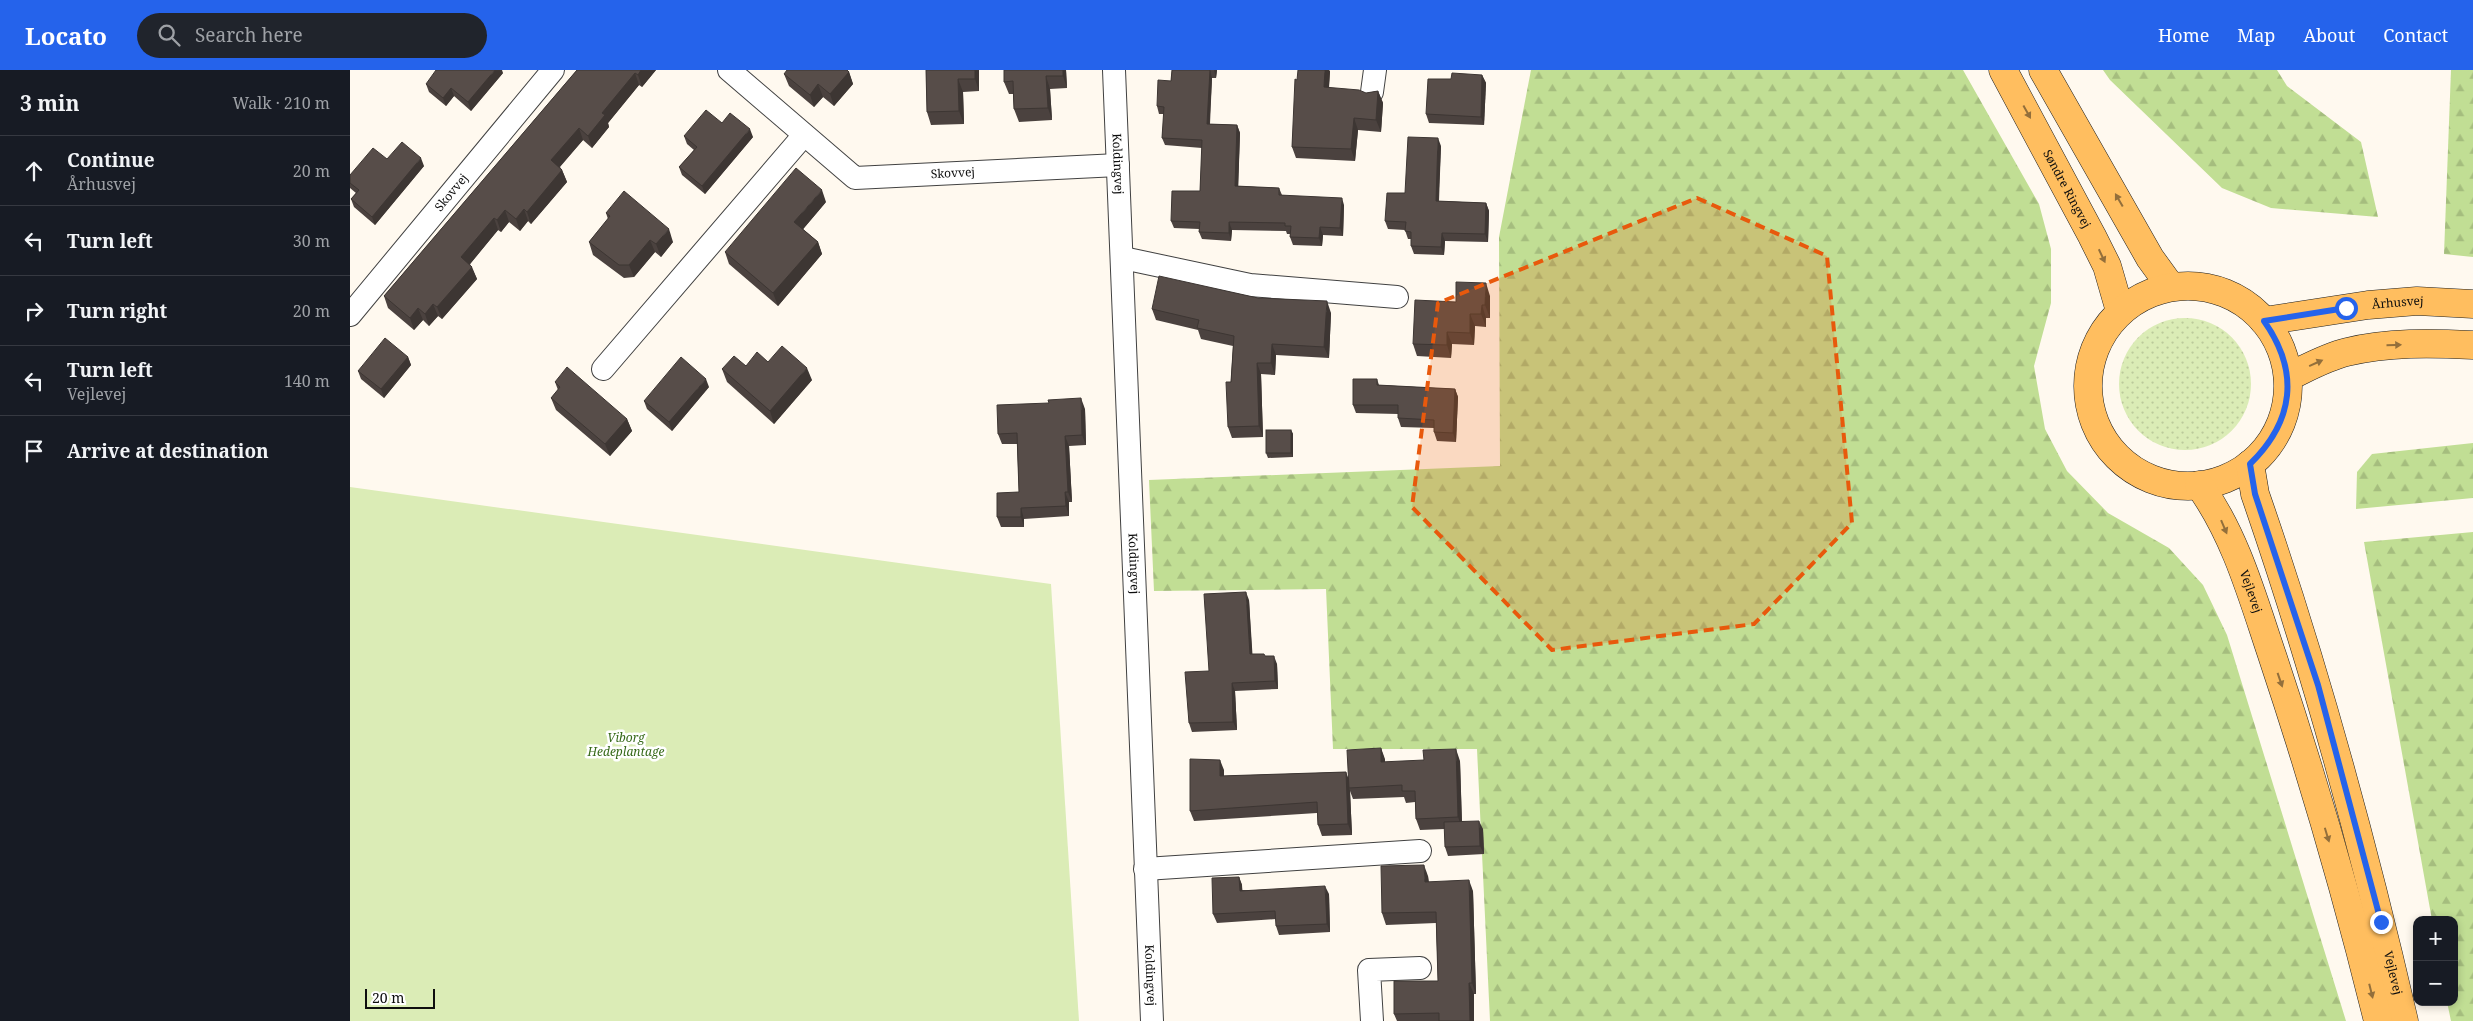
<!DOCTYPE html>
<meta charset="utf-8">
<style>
:root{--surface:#171b24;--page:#20242c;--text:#f1f3f6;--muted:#9ea1a6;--line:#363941;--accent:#2563eb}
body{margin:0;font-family:"Noto Serif",serif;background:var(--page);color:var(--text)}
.controls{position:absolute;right:15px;bottom:15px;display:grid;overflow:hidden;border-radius:10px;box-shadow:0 2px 8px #0003}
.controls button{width:45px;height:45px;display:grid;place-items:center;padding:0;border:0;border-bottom:1px solid var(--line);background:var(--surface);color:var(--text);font:25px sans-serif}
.scale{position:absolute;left:15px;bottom:12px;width:70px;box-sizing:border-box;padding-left:5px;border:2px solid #0e0e0e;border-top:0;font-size:14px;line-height:18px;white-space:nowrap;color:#0e0e0e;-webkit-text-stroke:4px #fff;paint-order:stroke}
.stop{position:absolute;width:15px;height:15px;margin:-11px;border:4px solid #2563eb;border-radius:50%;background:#fff}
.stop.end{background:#2563eb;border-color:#fff;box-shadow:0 1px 5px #0008}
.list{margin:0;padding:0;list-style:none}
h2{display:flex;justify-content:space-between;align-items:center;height:65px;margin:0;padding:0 20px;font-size:21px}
h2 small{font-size:16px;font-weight:400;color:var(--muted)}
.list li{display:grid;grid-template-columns:32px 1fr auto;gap:15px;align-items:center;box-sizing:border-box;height:70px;padding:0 20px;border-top:1px solid var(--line)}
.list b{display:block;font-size:19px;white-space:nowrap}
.list p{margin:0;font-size:16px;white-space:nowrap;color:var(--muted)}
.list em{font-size:16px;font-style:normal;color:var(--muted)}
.icon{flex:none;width:28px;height:28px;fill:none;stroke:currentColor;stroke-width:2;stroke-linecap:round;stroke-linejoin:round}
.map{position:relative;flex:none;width:2123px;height:951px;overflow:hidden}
header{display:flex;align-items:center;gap:30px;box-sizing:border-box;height:70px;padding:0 25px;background:var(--accent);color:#fff}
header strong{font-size:24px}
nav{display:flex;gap:28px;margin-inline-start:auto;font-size:18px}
.search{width:350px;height:45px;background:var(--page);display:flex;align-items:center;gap:12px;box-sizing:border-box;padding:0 18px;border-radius:28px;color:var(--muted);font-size:19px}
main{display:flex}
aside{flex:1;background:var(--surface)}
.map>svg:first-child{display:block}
.grass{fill:url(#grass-dots)}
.forest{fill:url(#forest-firs)}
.park{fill:#dbecb6}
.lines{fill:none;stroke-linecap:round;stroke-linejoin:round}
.minor-casing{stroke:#414141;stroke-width:24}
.major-casing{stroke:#1f1f1f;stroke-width:29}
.minor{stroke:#fff;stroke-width:22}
.major{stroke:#ffbe5f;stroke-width:28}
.wall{fill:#4b423f}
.shaded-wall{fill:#3d3633}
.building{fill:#574d49;stroke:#3d3633}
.oneway{fill:#936f3b}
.route{stroke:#2563eb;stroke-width:6}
.marked{fill:#e8590c;fill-opacity:0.2;stroke:#e8590c;stroke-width:4;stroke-dasharray:10 6;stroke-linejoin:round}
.labels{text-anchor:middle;stroke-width:5;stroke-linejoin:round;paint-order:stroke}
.street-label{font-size:12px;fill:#0e0e0e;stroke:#fff}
.park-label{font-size:12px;font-style:italic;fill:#376a1a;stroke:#fff}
</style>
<header>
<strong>Locato</strong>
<div class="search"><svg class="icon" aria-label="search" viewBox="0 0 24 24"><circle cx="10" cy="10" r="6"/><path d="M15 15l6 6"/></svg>Search here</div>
<nav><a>Home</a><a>Map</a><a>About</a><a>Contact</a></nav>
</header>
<main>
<aside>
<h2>3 min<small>Walk · 210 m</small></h2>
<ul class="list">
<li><svg class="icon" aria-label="ahead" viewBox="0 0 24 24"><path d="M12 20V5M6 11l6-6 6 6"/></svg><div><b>Continue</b><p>Århusvej</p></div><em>20 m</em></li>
<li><svg class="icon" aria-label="left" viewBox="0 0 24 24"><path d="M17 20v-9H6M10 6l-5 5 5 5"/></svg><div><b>Turn left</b></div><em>30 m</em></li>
<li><svg class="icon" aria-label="right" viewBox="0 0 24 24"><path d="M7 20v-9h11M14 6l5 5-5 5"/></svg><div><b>Turn right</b></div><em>20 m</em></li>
<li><svg class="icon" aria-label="left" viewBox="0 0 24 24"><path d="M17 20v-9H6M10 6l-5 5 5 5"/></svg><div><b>Turn left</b><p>Vejlevej</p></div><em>140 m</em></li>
<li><svg class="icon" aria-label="arrive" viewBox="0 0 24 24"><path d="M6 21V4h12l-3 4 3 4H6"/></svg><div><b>Arrive at destination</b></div></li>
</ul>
</aside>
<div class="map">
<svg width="2123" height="951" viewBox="0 0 2123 951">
<defs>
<pattern id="grass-dots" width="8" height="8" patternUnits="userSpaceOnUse" patternTransform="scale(1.25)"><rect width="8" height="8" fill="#dbecb6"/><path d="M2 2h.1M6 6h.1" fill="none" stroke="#bbc99b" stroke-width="1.8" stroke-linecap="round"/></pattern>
<pattern id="forest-firs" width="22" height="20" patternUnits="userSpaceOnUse" patternTransform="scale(1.25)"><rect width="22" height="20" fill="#c1de94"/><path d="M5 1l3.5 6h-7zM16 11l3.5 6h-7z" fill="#a5bd7e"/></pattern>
</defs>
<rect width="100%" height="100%" fill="#fff9ef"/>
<circle class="grass" cx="1835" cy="314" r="66"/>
<g class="forest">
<polygon points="1181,0 1613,0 1689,134 1701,179 1701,233 1684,296 1695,359 1717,401 1758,443 1819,478 1853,515 1877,565 1996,951 1140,951 1127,679 983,679 976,519 804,521 799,410 1150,396 1149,167"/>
<polygon points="1753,0 1927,0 1937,16 2011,72 2028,147 1921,138 1872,118 1760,10"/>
<polygon points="2101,0 2123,0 2123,187 2094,184"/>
<polygon points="2123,373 2123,428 2006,439 2007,402 2022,384"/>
<polygon points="2123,462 2123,951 2101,951 2097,932 2104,932 2104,850 2082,850 2014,472"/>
</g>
<polygon class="park" points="0,417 701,514 729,951 0,951"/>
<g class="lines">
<g class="minor-casing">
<g id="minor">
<path id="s1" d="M379,0L505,108L768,95"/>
<path id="s2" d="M764,0L802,951"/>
<polyline points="1022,22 1025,0"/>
<polyline points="773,188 900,215 1047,227"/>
<path id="s3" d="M0,245L203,0"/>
<polyline points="253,299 454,65"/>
<polyline points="795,799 1070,781"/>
<polyline points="1022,951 1019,900 1070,898"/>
</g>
</g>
<g class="major-casing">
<g id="major">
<path id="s4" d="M1653,0L1742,166L1757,196L1770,241"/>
<polyline points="1693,0 1800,188 1821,217"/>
<circle cx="1838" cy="316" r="100"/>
<path id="s5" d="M1914,251L2018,235L2067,231L2123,234"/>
<path d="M1938,307C1957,298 1976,287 1997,282C2038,272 2081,273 2123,275"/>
<path id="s6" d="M1900,394L1905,424C1965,597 2013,773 2054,951"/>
<path id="s7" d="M1849,415C1886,466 1903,529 1923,588C1963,708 1998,829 2028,951"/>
</g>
</g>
<use href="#minor" class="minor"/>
<use href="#major" class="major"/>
</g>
<g class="wall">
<polygon points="227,0 306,0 292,17 289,15 258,53 259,57 242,78 233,70 210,97 212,100 217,112 181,154 178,151 170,161 159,152 151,162 148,160 120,194 127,209 92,249 88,246 79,256 73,250 64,260 38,238 34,226"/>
<polygon points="576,0 629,0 629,21 613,22 614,54 581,55 577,42"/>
<polygon points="654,0 716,0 717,18 700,19 702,50 669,52 664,39 663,24 659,24 654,12"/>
<polygon points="822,0 867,0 866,8 862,8 860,54 887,55 890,63 888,116 929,118 932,125 994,135 993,166 973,165 972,176 943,175 940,167 940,164 937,164 936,161 882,160 881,171 852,169 849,162 849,159 824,158 821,151 850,121 852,78 815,75 812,68 814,44 809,44 807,36 821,11"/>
<polygon points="980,1 979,18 1016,23 1028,21 1033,33 1031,62 1008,60 1005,91 946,88 942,77 947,10"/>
<polygon points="499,2 503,14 484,36 473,27 464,37 439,16 434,4"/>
<polygon points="153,3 121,41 104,26 96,36 79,22 76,14"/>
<polygon points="1132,5 1136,13 1134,55 1079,53 1076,44 1101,9"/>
<polygon points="372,53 403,67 355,124 332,105 329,97 344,80 337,74 334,66"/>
<polygon points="1091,76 1089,131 1136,133 1139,141 1138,172 1095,171 1094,185 1064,184 1061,176 1061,169 1058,169 1055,160 1038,159 1035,151"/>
<polygon points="37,89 74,96 25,155 4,137 1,129 6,123 0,118 0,105"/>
<polygon points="476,132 453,159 468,172 472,184 428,236 379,194 375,182"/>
<polygon points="256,143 323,172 311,187 305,182 284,207 274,208 243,185 239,172 258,149"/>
<polygon points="1140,226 1140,248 1136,248 1136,257 1125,256 1124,275 1102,274 1101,288 1067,286 1063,274 1106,232"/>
<polygon points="908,228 981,243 979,288 926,285 925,305 911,304 913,367 882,368 878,357 883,276 851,269 848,260 806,250 802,239"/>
<polygon points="58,287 61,295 34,328 11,309 8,301"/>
<polygon points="418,292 462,310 424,354 377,312 372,299"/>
<polygon points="1027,309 1029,315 1105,319 1108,327 1106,372 1087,371 1084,362 1084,358 1051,357 1048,348 1048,344 1006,343 1003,335"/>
<polygon points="205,312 277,349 282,361 260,386 206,340 201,328 208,320"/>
<polygon points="359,317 322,361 297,339 294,331"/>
<polygon points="735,339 736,375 719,376 722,432 719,432 719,446 674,449 674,457 651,457 647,447 669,422 667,374 652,374 648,364"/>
<polygon points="941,360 943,364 943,387 918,388 916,383"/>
<polygon points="899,530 902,584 915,586 927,594 928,619 885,621 887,660 842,662 839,653 859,601"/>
<polygon points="1031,678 1035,692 1110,691 1112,751 1133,759 1134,784 1098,786 1095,777 1095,759 1070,760 1066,749 1065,732 1056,733 1054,727 1003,729 1000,721 1002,765 972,766 968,755 967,743 844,751 840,741 874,700 874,706 996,702 998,709"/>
<polygon points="1078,806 1079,812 1123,821 1126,924 1124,924 1124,951 1047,951 1044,944 1088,911 1086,853 1036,855 1032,843"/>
<polygon points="889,807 892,815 892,820 979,824 980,862 929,865 926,856 926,849 867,853 863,844"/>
</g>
<g class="shaded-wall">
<polygon points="145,0 152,0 153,3 121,41 118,32"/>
<polygon points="291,0 306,0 292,17 288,5"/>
<polygon points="625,0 629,0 629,21 625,9"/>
<polygon points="713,0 716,0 717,18 713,6"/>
<polygon points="860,0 862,8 859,62 857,54"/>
<polygon points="864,0 867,0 866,8"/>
<polygon points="975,0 979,0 980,1 978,29 974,17"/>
<polygon points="499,2 503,14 484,36 480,24"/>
<polygon points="285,3 289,15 258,53 259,57 242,78 238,66 252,43"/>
<polygon points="1132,5 1136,13 1134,55 1131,47"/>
<polygon points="696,6 700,19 702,50 698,38"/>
<polygon points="608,9 613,22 614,54 609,41"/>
<polygon points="468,14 473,27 464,37 460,25"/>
<polygon points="101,18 104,26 96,36 93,28"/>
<polygon points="1028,21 1033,33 1031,62 1026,50"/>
<polygon points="1004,48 1008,60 1005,91 1001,79"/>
<polygon points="887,55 890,63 888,124 885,116"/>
<polygon points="229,58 233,70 205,102 201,90"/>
<polygon points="400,59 403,67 355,124 352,116"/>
<polygon points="1088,68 1091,76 1088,139 1086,131"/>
<polygon points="71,88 74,96 25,155 22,147"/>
<polygon points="212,100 217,112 181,154 177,142"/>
<polygon points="472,120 476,132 449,164 444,152"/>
<polygon points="992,128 994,135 993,166 990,158"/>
<polygon points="1136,133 1139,141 1138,172 1135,164"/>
<polygon points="174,139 178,151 170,161 166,149"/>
<polygon points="155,140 159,152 151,162 147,150"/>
<polygon points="144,148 148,160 116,199 111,187"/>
<polygon points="879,152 882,160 881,171 879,163"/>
<polygon points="970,157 973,165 972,176 969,168"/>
<polygon points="319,159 323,172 311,187 306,174"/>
<polygon points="1092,163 1095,171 1094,185 1091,177"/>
<polygon points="300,170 305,182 284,207 279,195"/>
<polygon points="468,172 472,184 428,236 423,223"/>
<polygon points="122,197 127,209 92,249 87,237"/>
<polygon points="1136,213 1140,226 1140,248 1135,235"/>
<polygon points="977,231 981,243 979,288 974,277"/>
<polygon points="83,234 88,246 79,256 75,244"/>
<polygon points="1132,235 1136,248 1136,257 1131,244"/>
<polygon points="68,238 73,250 64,260 60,248"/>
<polygon points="1120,244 1125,256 1124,275 1120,263"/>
<polygon points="1097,262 1102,274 1101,288 1097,275"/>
<polygon points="922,274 926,285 925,305 921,293"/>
<polygon points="58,287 61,295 34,328 31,319"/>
<polygon points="907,293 911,304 913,367 909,356"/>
<polygon points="457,298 462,310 424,354 420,341"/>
<polygon points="356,309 359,317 322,361 319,352"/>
<polygon points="1105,319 1108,327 1106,372 1103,363"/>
<polygon points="731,328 735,339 736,375 732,365"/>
<polygon points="277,349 282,361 260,386 255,374"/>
<polygon points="941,360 943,364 943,387 941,383"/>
<polygon points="715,366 719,376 722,432 718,422"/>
<polygon points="715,422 719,432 719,446 716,436"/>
<polygon points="671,438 674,449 674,457 671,447"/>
<polygon points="896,522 899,530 903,593 900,584"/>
<polygon points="924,586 927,594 928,619 925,611"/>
<polygon points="882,613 885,621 887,660 883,652"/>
<polygon points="1031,678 1035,689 1035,703 1031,692"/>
<polygon points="1106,679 1110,691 1112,758 1108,747"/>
<polygon points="870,690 874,700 874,717 870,706"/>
<polygon points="996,702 1000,713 999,718 1000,721 1002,765 998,754"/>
<polygon points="1129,751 1133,759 1134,784 1130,776"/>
<polygon points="1074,795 1078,806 1079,823 1075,812"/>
<polygon points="889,807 892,815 893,829 890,821"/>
<polygon points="1119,810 1123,821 1126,924 1122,913"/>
<polygon points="975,816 979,824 980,862 977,854"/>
<polygon points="1119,913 1124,924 1124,951 1120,951"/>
</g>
<g class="building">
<polygon points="86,0 145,0 118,32 101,18 93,28 76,14"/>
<polygon points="227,0 291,0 288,5 285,3 252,43 255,45 238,66 229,58 201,90 212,100 177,142 174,139 166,149 155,140 147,150 144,148 111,187 122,197 87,237 83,234 75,244 68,238 60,248 34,226"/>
<polygon points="437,0 497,0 499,2 480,24 468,14 460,25 434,4"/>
<polygon points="576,0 625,0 625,9 608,9 609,41 577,42"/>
<polygon points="654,0 713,0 713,6 696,6 698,38 664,39 663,11 654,12"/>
<polygon points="822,0 860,0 857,54 887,55 885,116 929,118 929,125 992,128 990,158 970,157 969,168 940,167 941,156 935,156 935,153 879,152 879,163 849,162 850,152 821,151 822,121 850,121 852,70 812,68 814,37 807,36 808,10 821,11"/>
<polygon points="948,0 975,0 974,17 1009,20 1016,23 1028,21 1026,50 1004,48 1001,79 942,77 945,9 947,10"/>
<polygon points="1102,3 1132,5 1131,47 1076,44 1078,9 1101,9"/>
<polygon points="356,40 372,53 380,43 400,59 352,116 329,97 347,77 334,66"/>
<polygon points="1058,67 1088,68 1086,131 1136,133 1135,164 1092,163 1091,177 1061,176 1061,162 1055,161 1056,152 1035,151 1037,123 1055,123"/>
<polygon points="52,72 71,88 22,147 1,129 9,120 0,113 0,105 23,78 37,89"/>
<polygon points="446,98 472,120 444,152 468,172 423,223 375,182"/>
<polygon points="274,121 319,159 306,174 300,170 279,195 269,195 239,172 260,146 256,143"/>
<polygon points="809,206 908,228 977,231 974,277 922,274 921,293 907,293 909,356 878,357 876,312 881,312 884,266 847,258 849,250 802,239"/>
<polygon points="1106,212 1136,213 1135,235 1132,235 1131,244 1120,244 1120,263 1097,262 1097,275 1063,274 1065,230 1106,232"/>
<polygon points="35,268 58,287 31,319 8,301"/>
<polygon points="432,276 457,298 420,341 372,299 384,286 396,296 407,282 418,292"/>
<polygon points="331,287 356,309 319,352 294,331"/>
<polygon points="217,297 277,349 255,374 201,328 210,317 205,312"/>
<polygon points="1003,309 1027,309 1027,315 1105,319 1103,363 1084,362 1084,350 1048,348 1048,335 1003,335"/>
<polygon points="731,328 732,365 715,366 718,422 715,422 716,436 671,438 671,447 647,447 647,423 669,422 667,363 648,364 647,335 699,333 698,330"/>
<rect x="916" y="360" width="25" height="23"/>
<polygon points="896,522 900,584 914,584 915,586 924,586 925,611 882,613 883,652 839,653 835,602 859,601 854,524"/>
<polygon points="1031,678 1031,692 1074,690 1073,680 1106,679 1108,747 1066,749 1065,721 1052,721 1052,715 999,718 997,680"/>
<polygon points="840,689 870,690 870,706 996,702 998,754 968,755 967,732 840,741"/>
<polygon points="1129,751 1130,776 1095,777 1094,752"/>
<polygon points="1074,795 1075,812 1119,810 1122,913 1119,913 1120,951 1089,951 1089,943 1044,944 1044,911 1088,911 1086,842 1032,843 1031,796"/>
<polygon points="889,807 890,821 975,816 977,854 926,856 925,841 863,844 862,808"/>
</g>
<defs><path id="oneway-solid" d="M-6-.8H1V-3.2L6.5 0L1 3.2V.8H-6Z" transform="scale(1.25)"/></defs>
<g class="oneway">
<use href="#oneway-solid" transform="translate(1677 42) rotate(61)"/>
<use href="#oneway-solid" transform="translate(1769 130) rotate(-120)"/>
<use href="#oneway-solid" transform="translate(1752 186) rotate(65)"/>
<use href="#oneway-solid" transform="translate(2044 275) rotate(-2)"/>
<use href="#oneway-solid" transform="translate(1966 293) rotate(-24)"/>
<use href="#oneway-solid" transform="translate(1874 457) rotate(67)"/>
<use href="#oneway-solid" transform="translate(1930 610) rotate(71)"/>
<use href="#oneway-solid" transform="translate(1977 765) rotate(73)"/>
<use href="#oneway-solid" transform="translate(2021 921) rotate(76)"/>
</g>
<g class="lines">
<path class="route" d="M1996,238L1914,251C1950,302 1944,351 1900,394L1905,424L1968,615L2031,852"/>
</g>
<path class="marked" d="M1347,128L1477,186L1502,453L1404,554L1202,580L1062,437L1088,233Z"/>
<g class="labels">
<g class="street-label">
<text dy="4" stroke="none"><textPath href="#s2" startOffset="94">Koldingvej</textPath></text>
<text dy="4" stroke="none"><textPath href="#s1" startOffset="264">Skovvej</textPath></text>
<text dy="4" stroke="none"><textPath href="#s4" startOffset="135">Søndre Ringvej</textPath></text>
<text dy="4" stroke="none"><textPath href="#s3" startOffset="159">Skovvej</textPath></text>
<text dy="4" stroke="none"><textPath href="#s5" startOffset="135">Århusvej</textPath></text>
<text dy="4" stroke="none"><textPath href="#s2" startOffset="494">Koldingvej</textPath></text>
<text dy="4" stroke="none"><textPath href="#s7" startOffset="119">Vejlevej</textPath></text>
<text dy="4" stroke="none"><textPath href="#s6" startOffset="529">Vejlevej</textPath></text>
<text dy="4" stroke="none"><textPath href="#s2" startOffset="906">Koldingvej</textPath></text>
</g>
<g class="park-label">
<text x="276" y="672">Viborg<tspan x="276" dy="14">Hedeplantage</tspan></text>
</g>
</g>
</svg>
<div class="controls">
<button>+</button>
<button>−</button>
</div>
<div class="scale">20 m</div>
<div class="stop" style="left:1996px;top:238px"></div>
<div class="stop end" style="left:2031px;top:852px"></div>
</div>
</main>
